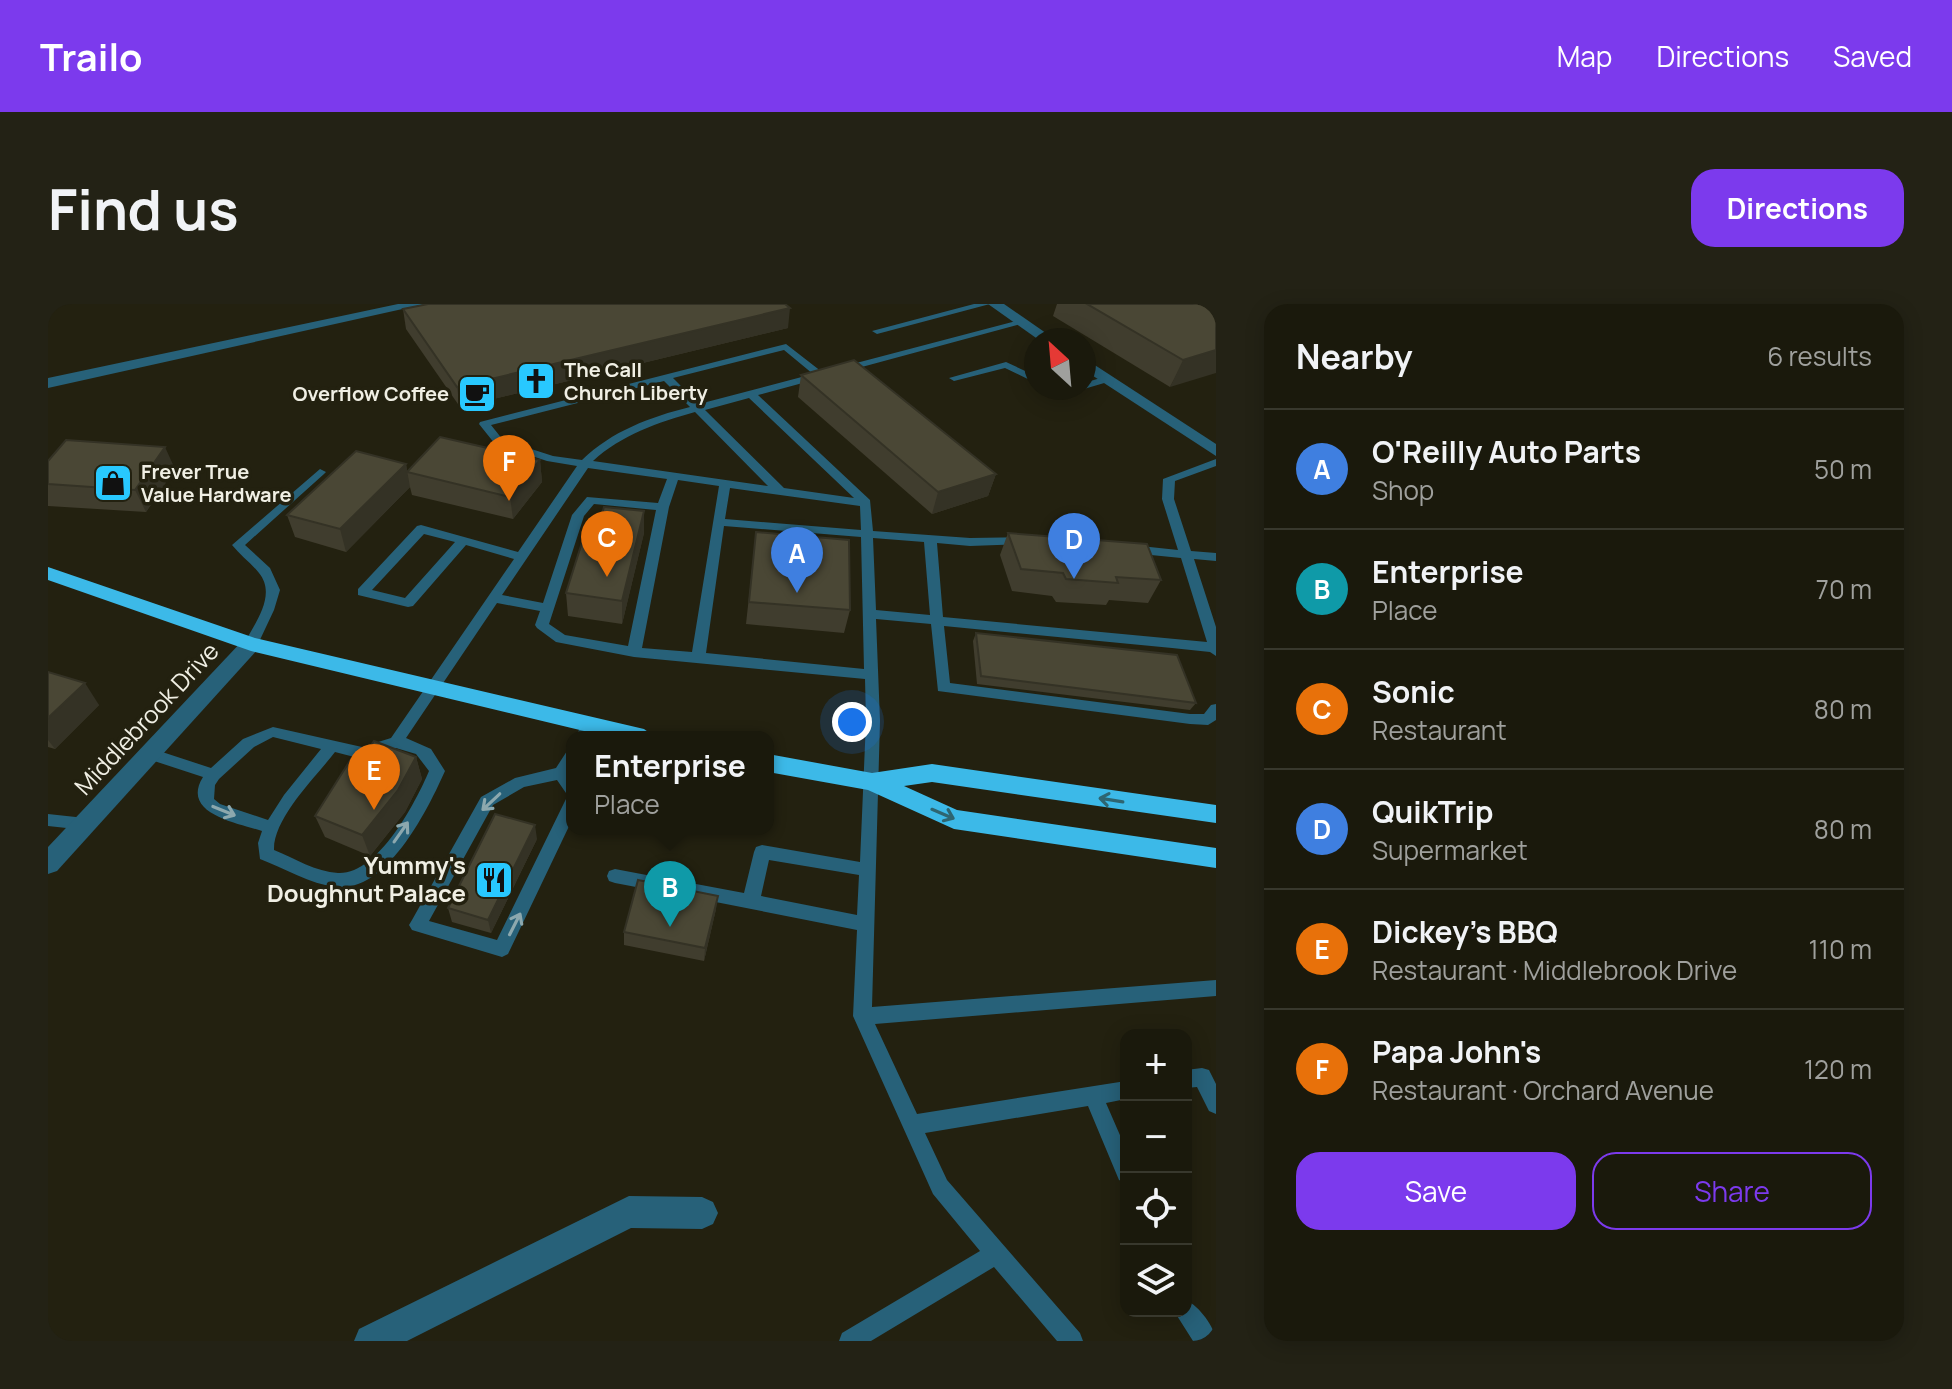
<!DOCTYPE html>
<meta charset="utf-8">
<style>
:root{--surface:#1a190c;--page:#232215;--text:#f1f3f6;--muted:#9fa09d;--line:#38382d;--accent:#7c3aed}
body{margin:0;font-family:Manrope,sans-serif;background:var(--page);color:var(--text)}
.controls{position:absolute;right:24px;bottom:24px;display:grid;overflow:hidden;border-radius:16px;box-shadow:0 4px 20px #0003}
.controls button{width:72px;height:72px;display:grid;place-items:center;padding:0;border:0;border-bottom:2px solid var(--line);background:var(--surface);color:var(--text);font:40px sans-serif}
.compass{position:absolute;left:976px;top:24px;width:72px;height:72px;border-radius:50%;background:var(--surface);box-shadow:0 4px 20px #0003;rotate:334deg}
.you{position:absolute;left:804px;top:418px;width:28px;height:28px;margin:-20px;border:6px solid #fff;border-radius:50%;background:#1a73e8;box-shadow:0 0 0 12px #1a73e833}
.badge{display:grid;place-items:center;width:52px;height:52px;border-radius:50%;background:var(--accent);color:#fff;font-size:26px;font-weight:700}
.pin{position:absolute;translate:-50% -66px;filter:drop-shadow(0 2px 4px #0008)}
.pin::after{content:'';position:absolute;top:42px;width:28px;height:24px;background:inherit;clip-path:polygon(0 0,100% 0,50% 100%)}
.popup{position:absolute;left:518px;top:427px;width:208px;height:104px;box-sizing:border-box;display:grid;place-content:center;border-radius:16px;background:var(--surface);filter:drop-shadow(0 2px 6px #0005);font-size:26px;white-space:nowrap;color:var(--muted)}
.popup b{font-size:30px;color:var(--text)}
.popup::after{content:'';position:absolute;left:50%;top:100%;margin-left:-16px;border:16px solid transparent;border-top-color:var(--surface)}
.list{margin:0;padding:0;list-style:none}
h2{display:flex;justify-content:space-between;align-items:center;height:104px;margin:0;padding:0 32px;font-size:34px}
h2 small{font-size:26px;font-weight:400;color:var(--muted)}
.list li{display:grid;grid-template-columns:52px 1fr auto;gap:24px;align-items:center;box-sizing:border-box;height:120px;padding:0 32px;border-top:2px solid var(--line)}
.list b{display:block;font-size:30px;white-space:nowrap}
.list p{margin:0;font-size:26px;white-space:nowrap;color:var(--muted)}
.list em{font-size:26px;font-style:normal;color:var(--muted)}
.actions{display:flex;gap:16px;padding:24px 32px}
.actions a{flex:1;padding:18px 0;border:2px solid var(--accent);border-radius:24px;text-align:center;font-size:28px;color:var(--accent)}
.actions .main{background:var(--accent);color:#fff}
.icon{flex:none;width:44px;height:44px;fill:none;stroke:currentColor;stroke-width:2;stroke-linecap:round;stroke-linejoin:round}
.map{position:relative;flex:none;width:1168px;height:1037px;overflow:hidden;border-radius:24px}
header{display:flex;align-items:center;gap:48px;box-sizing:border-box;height:112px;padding:0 40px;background:var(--accent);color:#fff}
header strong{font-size:38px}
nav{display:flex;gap:44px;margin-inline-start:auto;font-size:28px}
.intro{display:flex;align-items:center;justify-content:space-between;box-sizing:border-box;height:192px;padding:0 48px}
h1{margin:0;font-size:56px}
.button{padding:20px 36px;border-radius:24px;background:var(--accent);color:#fff;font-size:28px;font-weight:700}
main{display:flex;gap:48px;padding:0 48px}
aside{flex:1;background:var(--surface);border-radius:24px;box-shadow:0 4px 20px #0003}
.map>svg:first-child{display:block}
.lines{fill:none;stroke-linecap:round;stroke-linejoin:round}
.lane{fill:#276179;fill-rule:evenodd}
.street{fill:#276179;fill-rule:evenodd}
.highway{fill:#3cb9e8;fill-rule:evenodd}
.wall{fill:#403d2e}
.shaded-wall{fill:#343225}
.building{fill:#4a4735;stroke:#343225;stroke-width:2}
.oneway{stroke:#2e6571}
.oneway2{stroke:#8ca8ae}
.labels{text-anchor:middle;stroke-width:7;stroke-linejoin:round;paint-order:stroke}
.far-poi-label{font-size:20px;font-weight:bold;fill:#f0efe4;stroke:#232110;text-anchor:start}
.street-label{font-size:24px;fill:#f0efe4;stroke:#232110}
.poi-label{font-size:24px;font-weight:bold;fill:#f0efe4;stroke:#232110;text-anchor:end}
</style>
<header>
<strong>Trailo</strong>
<nav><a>Map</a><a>Directions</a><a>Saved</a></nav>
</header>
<div class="intro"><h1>Find us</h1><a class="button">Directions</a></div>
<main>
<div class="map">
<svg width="1168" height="1037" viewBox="0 0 1168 1037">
<rect width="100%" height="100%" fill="#232110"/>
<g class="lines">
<g class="lane">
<polygon points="926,0 942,0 829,30 824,27"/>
<path d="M972,16L980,18L710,91L822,196L825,227L922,234L980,233V239L976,240L922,242L889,239L895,313L1159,338L1133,254L1083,249L1077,245L1083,241L1130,246L1114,195L1115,175L1168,155V162L1127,177L1126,195L1143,247L1168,249V257L1146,255L1168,323V352L1162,348L1124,344L896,322L902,379L1142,410H1156L1163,401L1168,400V416L1160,421L1142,420L890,387L883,320L828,315L832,417L824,703L1168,676V692L827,720L869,810L1078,777V795L1058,799L1078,845V879L1071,876L1040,802L877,829L899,876L1032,1029L1035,1037H1009L946,963L823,1037H791L794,1029L932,947L885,890L805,712L809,626L632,591L626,589L624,584L626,579L632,577L696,589L706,548L708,543L714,541L812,558L818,417L817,375L586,353L508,338L489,324L487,321L492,307L449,299L358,434L383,445L397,467C380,505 339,589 288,583C262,580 236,564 212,555L210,539L214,527C190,519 132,510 155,473L97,454L94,450L102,444L163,464L195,435L225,423L314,443L343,434L466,255L418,241L365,302L360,303L310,291V285L369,222L373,221L470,248L529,162L499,157L447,140L431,120L432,118L738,40L774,68ZM736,46L765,70L651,100L625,74ZM616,77L642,103C602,113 564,127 534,156L505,152L455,136L443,121ZM701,94L806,194L736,184L657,106ZM647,108L720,182L545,157C573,131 611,118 647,108ZM540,164L619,175L610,199L539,193L524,211L495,299L454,291ZM630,176L671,182L644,348L594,344L621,203ZM682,184L812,202L813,226L677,215ZM546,200L608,206L580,342L517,331L501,320L536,212ZM676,222L813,233L816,365L658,349ZM376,230L407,238L357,294L324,286ZM825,234L876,238L882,311L828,306ZM225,433L273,445L236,491L220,516L172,500L166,495L167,481L171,475L206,443ZM348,444L368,450L381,467C368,498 330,571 290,569C268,568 246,554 226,546C225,514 268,473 287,448L314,455ZM721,556L811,571L809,611L713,592Z"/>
<polygon points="958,58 988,72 988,79 957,64 906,77 901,74"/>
<polygon points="1059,72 1064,75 1063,77 1019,90 996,84 1036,84 1036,79"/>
<path d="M272,165L278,168L276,170L197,241L222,264L232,286L226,306L210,340L208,343H198L196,340C207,319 229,291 211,269C203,259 192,251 184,241Z"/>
<polygon points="541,416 548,421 542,433 527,433 536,417"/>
<polygon points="524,445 524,464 521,469 524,473 524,491 518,489 509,476 476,483 445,501 381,617 449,636 516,499 518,495 524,493 524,516 460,650 454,653 364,626 361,621 364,616 433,493 467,474 508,464 519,447"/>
<polygon points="0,510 37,514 43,515 45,520 43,525 37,526 0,522"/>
<polygon points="567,565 609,573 615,575 617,580 615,585 609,587 567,579 561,577 559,572 561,567"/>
<polygon points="1154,764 1161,766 1168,780 1168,810 1161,807 1149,783 1138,784 1138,766"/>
<path d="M1138,996C1151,1002 1167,1023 1168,1037H1145L1126,1007H1138Z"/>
</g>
<g class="street">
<polygon points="350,0 377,0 0,84 0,74"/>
<polygon points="940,0 956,0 1008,36 991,36"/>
<polygon points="1036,54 1168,140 1168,152 1036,66"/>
<polygon points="203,333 210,335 213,340 210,345 9,567 0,570 0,543 196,335"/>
<polygon points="581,892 654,893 665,898 670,909 665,920 654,925 583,924 359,1037 306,1037 311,1025"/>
</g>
<g class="highway">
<polygon points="0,263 207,334 596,425 607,433 561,433 203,347 0,276"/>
<polygon points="720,450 824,469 884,460 1168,501 1168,519 884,478 856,482 909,506 1168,544 1168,564 906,525 820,486 720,468"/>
</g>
</g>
<g class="wall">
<polygon points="1009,0 1168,0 1122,83 1005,12"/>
<polygon points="355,5 740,24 412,103 358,25"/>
<polygon points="753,71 948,170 940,192 884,210 750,93"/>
<polygon points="492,156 494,178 465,215 364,191 362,183 298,248 247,233 239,211 358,160 359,168"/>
<polygon points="0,157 127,165 98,208 0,202"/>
<polygon points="708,228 802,306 796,329 698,320"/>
<polygon points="596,229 574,320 520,312 518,289 547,233"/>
<polygon points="960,229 1113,276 1100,299 1061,296 1058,301 1008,298 1004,292 964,287 952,251"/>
<polygon points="928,329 1148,399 1142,406 929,380 925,337"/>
<polygon points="0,368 51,401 7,445 0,443"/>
<polygon points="368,453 374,475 357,508 322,552 277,533 267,512 312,457"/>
<polygon points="489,535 443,629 404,618 400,604"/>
<polygon points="668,605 656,657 576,641 576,628"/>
</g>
<g class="shaded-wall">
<polygon points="742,4 740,24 412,103 409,83"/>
<polygon points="1168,46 1168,69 1122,83 1135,56"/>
<polygon points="117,143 127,165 98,208 87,186"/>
<polygon points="492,156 494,178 465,215 462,193"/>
<polygon points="358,160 362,183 298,248 292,225"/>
<polygon points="948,170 940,192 884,210 890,188"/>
<polygon points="596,207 596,229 574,320 574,297"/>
<polygon points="37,379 51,401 7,445 0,436 0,414"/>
<polygon points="368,453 374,475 357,508 322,552 314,531"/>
<polygon points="487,521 489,535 443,629 440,616"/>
<polygon points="670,592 668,605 656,657 657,644"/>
</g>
<g class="building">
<polygon points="380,0 737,0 742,4 409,83 355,5"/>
<polygon points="1039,0 1168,0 1168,46 1135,56"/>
<polygon points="806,56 948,170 890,188 753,71"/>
<polygon points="392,133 492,156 462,193 359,168"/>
<polygon points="18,136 117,143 87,186 0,180 0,157"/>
<polygon points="308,147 358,160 292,225 239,211"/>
<polygon points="556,203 596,207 574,297 518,289 536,232 547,233"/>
<polygon points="708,228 801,236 802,306 701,298"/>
<polygon points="960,229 1099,240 1113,276 1068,273 1070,279 1018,275 1015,269 973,265"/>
<polygon points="928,329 1129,351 1148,399 933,372"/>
<polygon points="0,368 37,379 0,414"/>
<polygon points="326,437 368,453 350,486 314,531 267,512 303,455 312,457"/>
<polygon points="447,510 487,521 440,616 400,604"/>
<polygon points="590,576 670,592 657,644 576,628"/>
</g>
<defs><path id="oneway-shaft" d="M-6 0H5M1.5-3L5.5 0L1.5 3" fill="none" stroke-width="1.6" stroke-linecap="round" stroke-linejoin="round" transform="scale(2)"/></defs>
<g class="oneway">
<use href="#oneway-shaft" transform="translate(1063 496) rotate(-171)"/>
<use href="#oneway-shaft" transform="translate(895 510) rotate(23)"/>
</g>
<g class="oneway2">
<use href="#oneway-shaft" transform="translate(443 498) rotate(137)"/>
<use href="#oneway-shaft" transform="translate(176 507) rotate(22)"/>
<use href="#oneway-shaft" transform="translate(353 528) rotate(-55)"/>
<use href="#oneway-shaft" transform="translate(467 620) rotate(-63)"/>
</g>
<defs>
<g id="church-square" transform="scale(2)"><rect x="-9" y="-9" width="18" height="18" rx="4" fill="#28c8ff" stroke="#232110"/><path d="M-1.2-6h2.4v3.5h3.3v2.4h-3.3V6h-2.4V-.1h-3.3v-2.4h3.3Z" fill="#111"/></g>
<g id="cafe-square" transform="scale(2)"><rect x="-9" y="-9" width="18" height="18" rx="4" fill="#28c8ff" stroke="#232110"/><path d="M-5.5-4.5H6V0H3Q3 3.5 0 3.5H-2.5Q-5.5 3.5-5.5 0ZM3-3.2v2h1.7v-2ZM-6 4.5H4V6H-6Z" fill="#111"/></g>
<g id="shop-square" transform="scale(2)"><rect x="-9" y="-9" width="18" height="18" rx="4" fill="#28c8ff" stroke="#232110"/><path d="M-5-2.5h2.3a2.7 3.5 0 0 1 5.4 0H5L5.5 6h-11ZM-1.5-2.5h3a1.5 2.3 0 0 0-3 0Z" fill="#111"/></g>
<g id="restaurant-square" transform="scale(2)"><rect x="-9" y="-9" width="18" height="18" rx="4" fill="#28c8ff" stroke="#232110"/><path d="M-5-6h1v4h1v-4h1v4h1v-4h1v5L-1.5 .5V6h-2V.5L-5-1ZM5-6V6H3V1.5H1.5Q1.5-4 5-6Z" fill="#111"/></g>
</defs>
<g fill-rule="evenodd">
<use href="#church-square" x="488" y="77"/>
<use href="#cafe-square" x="429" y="90"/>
<use href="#shop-square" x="65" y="179"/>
<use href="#restaurant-square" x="446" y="576"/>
</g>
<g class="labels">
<g class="far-poi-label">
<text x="516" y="73">The Call<tspan x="516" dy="23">Church Liberty</tspan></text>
<text x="401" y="97" text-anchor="end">Overflow Coffee</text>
<text x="93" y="175">Frever True<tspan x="93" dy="23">Value Hardware</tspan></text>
</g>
<g class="street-label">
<text transform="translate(99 415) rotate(-47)" y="8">Middlebrook Drive</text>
</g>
<g class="poi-label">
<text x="418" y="570">Yummy's<tspan x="418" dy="28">Doughnut Palace</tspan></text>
</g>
</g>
</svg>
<div class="controls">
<button>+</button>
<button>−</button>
<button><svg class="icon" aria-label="locate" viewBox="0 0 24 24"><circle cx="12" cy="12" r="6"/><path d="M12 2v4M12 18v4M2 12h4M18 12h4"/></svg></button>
<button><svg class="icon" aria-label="layers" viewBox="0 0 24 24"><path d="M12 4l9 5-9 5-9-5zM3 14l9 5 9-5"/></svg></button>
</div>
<svg class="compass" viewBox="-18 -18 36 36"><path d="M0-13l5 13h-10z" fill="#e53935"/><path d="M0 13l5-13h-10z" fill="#9fa09d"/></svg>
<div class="you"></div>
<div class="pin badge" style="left:749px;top:289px;background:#3f7fe0">A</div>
<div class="pin badge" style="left:622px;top:623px;background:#0f9aa8">B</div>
<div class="popup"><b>Enterprise</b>Place</div>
<div class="pin badge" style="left:559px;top:273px;background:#e8710a">C</div>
<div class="pin badge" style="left:1026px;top:275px;background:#3f7fe0">D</div>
<div class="pin badge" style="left:326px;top:506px;background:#e8710a">E</div>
<div class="pin badge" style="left:461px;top:197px;background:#e8710a">F</div>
</div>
<aside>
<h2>Nearby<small>6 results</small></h2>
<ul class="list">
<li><span class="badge" style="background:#3f7fe0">A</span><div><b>O'Reilly Auto Parts</b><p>Shop</p></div><em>50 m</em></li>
<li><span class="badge" style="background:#0f9aa8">B</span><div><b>Enterprise</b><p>Place</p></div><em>70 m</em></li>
<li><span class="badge" style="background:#e8710a">C</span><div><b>Sonic</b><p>Restaurant</p></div><em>80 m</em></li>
<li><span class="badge" style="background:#3f7fe0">D</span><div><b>QuikTrip</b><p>Supermarket</p></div><em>80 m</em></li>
<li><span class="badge" style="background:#e8710a">E</span><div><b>Dickey's BBQ</b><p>Restaurant · Middlebrook Drive</p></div><em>110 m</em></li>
<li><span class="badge" style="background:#e8710a">F</span><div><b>Papa John's</b><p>Restaurant · Orchard Avenue</p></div><em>120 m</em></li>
</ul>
<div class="actions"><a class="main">Save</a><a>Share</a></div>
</aside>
</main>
